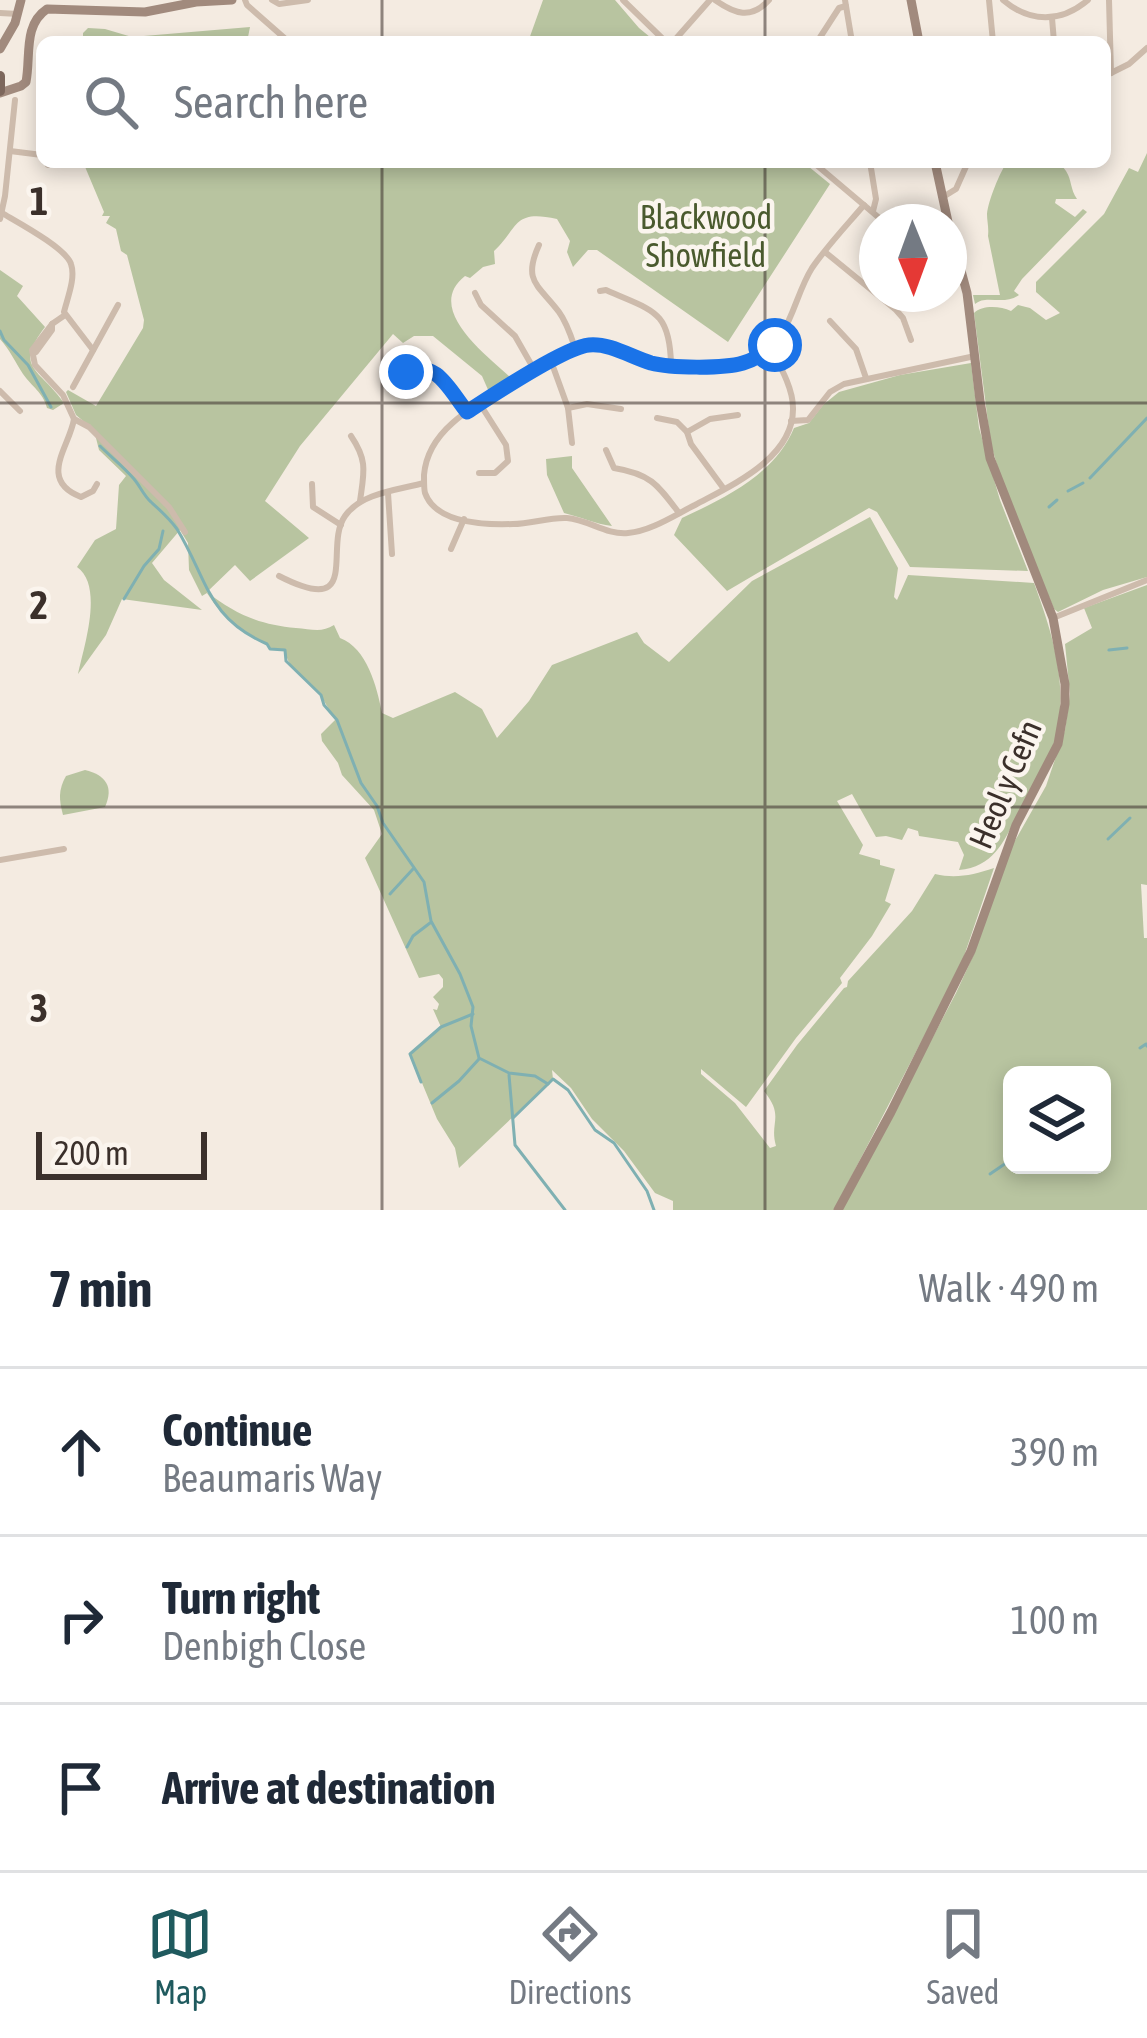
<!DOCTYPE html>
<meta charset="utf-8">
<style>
:root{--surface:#fff;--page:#f6f6f7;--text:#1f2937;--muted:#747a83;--line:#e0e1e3;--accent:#1f5a5e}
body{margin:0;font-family:"Asap Condensed",sans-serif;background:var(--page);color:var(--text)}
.controls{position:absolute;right:36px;bottom:36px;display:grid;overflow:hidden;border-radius:18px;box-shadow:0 6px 18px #0003}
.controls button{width:108px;height:108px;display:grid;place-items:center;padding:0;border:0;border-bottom:3px solid var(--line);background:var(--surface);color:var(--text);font:60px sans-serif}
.compass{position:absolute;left:859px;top:204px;width:108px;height:108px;border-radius:50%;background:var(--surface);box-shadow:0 6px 18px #0003;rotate:179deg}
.scale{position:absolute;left:36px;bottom:30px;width:171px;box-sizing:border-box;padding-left:12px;border:6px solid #3b302b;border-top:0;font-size:33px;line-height:42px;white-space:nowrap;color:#3b302b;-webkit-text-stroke:9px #fbf5ee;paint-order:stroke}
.stop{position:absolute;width:36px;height:36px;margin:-27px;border:9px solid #1a73e8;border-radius:50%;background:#fff}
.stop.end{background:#1a73e8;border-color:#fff;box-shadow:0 3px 12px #0008}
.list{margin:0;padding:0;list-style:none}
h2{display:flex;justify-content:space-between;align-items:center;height:156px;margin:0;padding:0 48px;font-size:51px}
h2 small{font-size:39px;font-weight:400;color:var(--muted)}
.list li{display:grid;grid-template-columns:78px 1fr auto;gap:36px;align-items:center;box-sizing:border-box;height:168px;padding:0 48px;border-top:3px solid var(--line)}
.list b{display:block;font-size:45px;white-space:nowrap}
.list p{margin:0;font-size:39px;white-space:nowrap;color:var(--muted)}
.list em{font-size:39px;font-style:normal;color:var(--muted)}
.icon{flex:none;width:66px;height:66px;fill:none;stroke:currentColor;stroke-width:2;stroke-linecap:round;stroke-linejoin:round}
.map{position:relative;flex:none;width:1147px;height:1210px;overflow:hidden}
.search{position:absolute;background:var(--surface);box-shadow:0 6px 18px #0003;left:36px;right:36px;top:36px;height:132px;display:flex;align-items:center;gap:30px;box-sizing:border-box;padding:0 42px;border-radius:18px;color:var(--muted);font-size:45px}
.sheet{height:660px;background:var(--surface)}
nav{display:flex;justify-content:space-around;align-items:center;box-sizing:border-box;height:168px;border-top:3px solid var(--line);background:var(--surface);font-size:33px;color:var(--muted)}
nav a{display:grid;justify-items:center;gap:6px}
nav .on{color:var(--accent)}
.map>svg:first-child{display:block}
.green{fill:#b8c4a0;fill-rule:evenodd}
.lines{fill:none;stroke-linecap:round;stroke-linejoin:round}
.stream{stroke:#7fb0b2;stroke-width:3}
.street{stroke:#cdbbac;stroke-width:6}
.secondary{stroke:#a18a7d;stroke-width:9}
.primary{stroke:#7d675c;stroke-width:10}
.route{stroke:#1a73e8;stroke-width:15}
.grid{fill:none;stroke:#3b302b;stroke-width:3;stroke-opacity:0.55}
.labels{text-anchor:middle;stroke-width:9;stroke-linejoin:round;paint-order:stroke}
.park-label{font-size:33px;fill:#4a5a2e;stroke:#fbf5ee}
.street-label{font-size:33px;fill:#3b302b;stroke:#fbf5ee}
.grid-label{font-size:39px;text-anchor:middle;font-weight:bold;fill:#3b302b;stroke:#fbf5ee;stroke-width:9;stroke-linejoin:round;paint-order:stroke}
</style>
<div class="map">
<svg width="1147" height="1210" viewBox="0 0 1147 1210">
<rect width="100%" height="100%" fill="#f4ebe1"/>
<g class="green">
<polygon points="543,0 615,0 639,28 656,42 528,42"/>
<polygon points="250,27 247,42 83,42 83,33 88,28 105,29 132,37"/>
<path d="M1147,153V577L1103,590L1058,612L1054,609L1005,491L991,445L974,313C982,305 1000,306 1011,311L1018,305L1030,308L1046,320L1060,313L1036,292V282L1104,214L1129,168L1138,172Z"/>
<path d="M83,162H803L830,184L728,342L597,250H588L573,267L567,252L570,241L557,219C512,209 519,228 494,251L495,264L483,267L470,278L465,276C423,309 488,356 512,379L489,392L482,376L433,336H414L403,343L393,334L300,446L265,501L309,538L250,581L235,565L207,592C235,614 260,625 296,628C311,629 322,633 334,625L340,638C367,648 377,687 382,713L393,718L455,692L482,709L497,738L529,701L552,665L637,632L644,643L669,662L752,581L870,517L898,568L894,597L897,600L908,575L1034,583C1053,635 1072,693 1052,749C1044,771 1028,794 1017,816C1003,843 993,867 959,870L964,855L958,842L919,836L918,831L908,828L902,840L886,836L876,837L852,794L837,801L863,845L859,854L880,860V865L895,869L885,901L891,904L872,936L840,978L842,983L796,1038L746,1107L701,1069V1074L735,1103L770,1148L776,1146C769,1122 785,1117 764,1091L797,1045L844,988L847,987L848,981L912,911L935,874C956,879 973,875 994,868L961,965L834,1210H673V1201L655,1193L624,1151L592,1119L571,1088L552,1070L553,1079L459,1168L455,1148L437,1119L410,1054L441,1027L433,1009L437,1010L439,1004L433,997L443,987V979L439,974L419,978L365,858L382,834L374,810L342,775L338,763L322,741L321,734L336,719C329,711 325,701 318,692C306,677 288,671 285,650L270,649L267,644C242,633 221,616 207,593L202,596L189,570L188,543L180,530L152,563L164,580L202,610L122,599L106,635L78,674C84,646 104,586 77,567L95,540L116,529L119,485L126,476L99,450L94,430L76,415L66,392L68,390L96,406L143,328L144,320L127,255L121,251L116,229L106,223L110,216H102L104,212Z"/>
<path d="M1007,162C1023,162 1057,156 1066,171C1072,180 1070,189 1077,199H1056L1055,203L1075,217L1083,209L1087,212L1022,279L1014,291L1019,295C1003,306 986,294 975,304L973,295H1000L988,236C989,228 987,221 987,214C988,201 1000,172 1007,162Z"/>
<path d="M0,270L23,286L17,296L45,327C13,369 40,368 64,403L53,410L47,408C43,392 32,387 23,374C15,362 10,350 0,339Z"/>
<path d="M971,363L979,428L1000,500L1028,571L910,567L877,512L869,508L727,591L674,535L682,518C725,498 775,474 794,428L809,423L823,405L839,392L900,375Z"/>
<path d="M572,456V468L612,526C595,524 581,517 564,513L547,475L546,459Z"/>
<path d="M1147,585V885L1141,884L1144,938H1147V1210H842L956,993L974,954L1008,853L1046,786L1065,730L1070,694L1065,644L1092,628L1084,608ZM1012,1075H1102V1165H1012Z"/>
<path d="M85,770C106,775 114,787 105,807L63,815C59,800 58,790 66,776Z"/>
</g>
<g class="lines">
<g class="stream">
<polyline points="0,331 4,340 28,365 51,407"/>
<path d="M100,446C111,457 124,467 134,479C140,486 144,496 151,502C161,511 169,518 177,529C208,580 207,618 267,644L270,649L285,650L286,661L321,695L324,705L337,720L361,783L377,806L383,823L424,882L431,921L460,974L473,1007L471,1026L479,1058L509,1073L535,1076L548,1084L553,1079L568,1090L595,1130L614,1143L647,1191L654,1210"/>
<polyline points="1090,478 1147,418"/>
<polyline points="1068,491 1083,483"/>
<polyline points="1049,507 1057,500"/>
<polyline points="124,599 144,566 159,549 163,531"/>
<polyline points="1109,650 1127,648"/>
<polyline points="1108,839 1130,818"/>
<polyline points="390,894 413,869"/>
<polyline points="407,947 413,936 430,923"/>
<polyline points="1140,1048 1146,1044 1147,1046"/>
<polyline points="509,1075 515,1145 565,1210"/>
<polyline points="421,1082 410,1054 441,1027 473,1014"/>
<polyline points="432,1103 459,1081 479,1059"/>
<polyline points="513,1118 548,1084"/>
<polyline points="990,1174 1012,1159"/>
</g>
<g class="street">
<polyline points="245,0 247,5 289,42"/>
<polyline points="272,0 279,4 308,0"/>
<polyline points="623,0 666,42"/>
<path d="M715,0C735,14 751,20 769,0"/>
<polyline points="845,0 852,42"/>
<polyline points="989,0 993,42"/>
<path d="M1003,0C1030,23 1061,23 1088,0"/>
<polyline points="1109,0 1111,73"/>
<polyline points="0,13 18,14"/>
<polyline points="1052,18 1054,42"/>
<polyline points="673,42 710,0"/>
<polyline points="817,42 839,8 846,6"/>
<polyline points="1105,76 1129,64 1147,48"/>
<polyline points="10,151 42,155"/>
<polyline points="813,162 884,222"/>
<polyline points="870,162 876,199 873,211"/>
<polyline points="48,165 49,162"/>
<polyline points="943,197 956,189 968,162"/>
<path d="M2,213C17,222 66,248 71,264C76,278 67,299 64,312L93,350"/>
<polyline points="0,219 5,196 15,100"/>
<path d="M539,245C522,282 539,285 559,312C567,323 571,336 575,348"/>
<polyline points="825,252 896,310 903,318 911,340"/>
<path d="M600,291L606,290C652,311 670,309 671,365"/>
<polyline points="475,293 481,305 515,336 535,371"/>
<polyline points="830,321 856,349 866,378"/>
<polyline points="52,324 32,350 35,365 63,395 74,419 89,427 169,507 185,532"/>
<path d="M771,349C780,366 793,388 793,408C794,458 732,485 695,505C675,515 651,531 628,533C606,535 589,520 567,518C549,517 531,524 513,524C485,525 436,524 425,493C424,490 424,478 424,475C428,424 485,401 524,378C543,366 565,347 588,345C612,342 634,360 657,365C679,369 736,368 756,358C791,341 793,298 812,268C827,246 847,225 864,205"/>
<polyline points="36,352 52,330 52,324 65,315"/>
<polyline points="551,361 568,408 572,443"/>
<polyline points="73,387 118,305"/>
<polyline points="390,390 406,372 426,367 437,375 467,412"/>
<polyline points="0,391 20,411"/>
<polyline points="568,408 587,404 621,409"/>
<polyline points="657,418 677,422 687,432 691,444 724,489"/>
<path d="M74,419C70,446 37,480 81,497L93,491L97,484"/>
<polyline points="791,421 808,420 830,392 844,384 975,356"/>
<polyline points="687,432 710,419 738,415"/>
<path d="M351,436C368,461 364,472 360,501"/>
<path d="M606,450L614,468C651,474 658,485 679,513"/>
<polyline points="479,473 495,473 508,461 506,445 480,404"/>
<polyline points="312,484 313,507 341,525"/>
<polyline points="388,493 392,554"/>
<polyline points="451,549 464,519"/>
<path d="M279,576C363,619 323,547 345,516C361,493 398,490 424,483"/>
<polyline points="1053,618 1147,580"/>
<polyline points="0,860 64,849"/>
</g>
<g class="secondary">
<polyline points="911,0 919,42"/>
<polyline points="0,49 15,23 21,0"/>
<path d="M0,93L21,86L26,82C31,56 23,25 47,9L145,12L196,2L232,0"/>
<polyline points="935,162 948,222"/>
<polyline points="838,1210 891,1112 971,951 1016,825 1058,744 1065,704 1065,684 1053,618 990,458 980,401 967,293 949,226"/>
</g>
<polyline class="primary" points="0,76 0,91"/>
</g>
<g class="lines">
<path class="route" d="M406,372C436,358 450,391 467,412C490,397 565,347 589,345C610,343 631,357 651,363C670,368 723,369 743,363C756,359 766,353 775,345"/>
</g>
<path class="grid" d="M382,0V42M765,0V42M382,162V1210M765,162V1210M0,403H1147M0,807H1147"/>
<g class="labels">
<g class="park-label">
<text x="706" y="229">Blackwood<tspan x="706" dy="38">Showfield</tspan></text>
</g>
<g class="street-label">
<text transform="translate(1005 784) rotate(-67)" y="12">Heol y Cefn</text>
</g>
</g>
<g class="grid-label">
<text x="39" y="215">1</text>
<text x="39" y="619">2</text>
<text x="39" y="1022">3</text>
</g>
</svg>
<div class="controls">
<button><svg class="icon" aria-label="layers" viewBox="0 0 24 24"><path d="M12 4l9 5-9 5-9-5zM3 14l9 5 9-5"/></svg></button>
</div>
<svg class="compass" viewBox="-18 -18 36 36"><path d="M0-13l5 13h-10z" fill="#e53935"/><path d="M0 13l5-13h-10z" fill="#747a83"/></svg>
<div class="scale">200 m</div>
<div class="stop" style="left:775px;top:345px"></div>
<div class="stop end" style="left:406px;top:372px"></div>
<div class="search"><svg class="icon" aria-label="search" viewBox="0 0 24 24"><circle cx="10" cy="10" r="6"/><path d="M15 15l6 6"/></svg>Search here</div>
</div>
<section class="sheet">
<h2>7 min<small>Walk · 490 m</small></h2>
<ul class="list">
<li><svg class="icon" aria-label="ahead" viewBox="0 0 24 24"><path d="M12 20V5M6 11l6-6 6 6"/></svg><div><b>Continue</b><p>Beaumaris Way</p></div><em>390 m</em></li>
<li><svg class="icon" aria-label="right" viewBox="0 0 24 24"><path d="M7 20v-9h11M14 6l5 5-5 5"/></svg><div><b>Turn right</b><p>Denbigh Close</p></div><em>100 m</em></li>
<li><svg class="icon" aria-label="arrive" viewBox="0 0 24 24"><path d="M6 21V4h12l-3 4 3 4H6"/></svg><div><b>Arrive at destination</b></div></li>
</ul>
</section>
<nav>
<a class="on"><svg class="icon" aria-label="map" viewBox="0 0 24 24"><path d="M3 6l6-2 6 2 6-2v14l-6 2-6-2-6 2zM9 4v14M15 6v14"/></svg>Map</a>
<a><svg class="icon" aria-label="directions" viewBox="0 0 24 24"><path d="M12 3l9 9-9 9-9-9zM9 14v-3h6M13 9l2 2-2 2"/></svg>Directions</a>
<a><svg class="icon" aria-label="saved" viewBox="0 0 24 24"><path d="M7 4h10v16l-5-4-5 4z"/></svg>Saved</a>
</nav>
